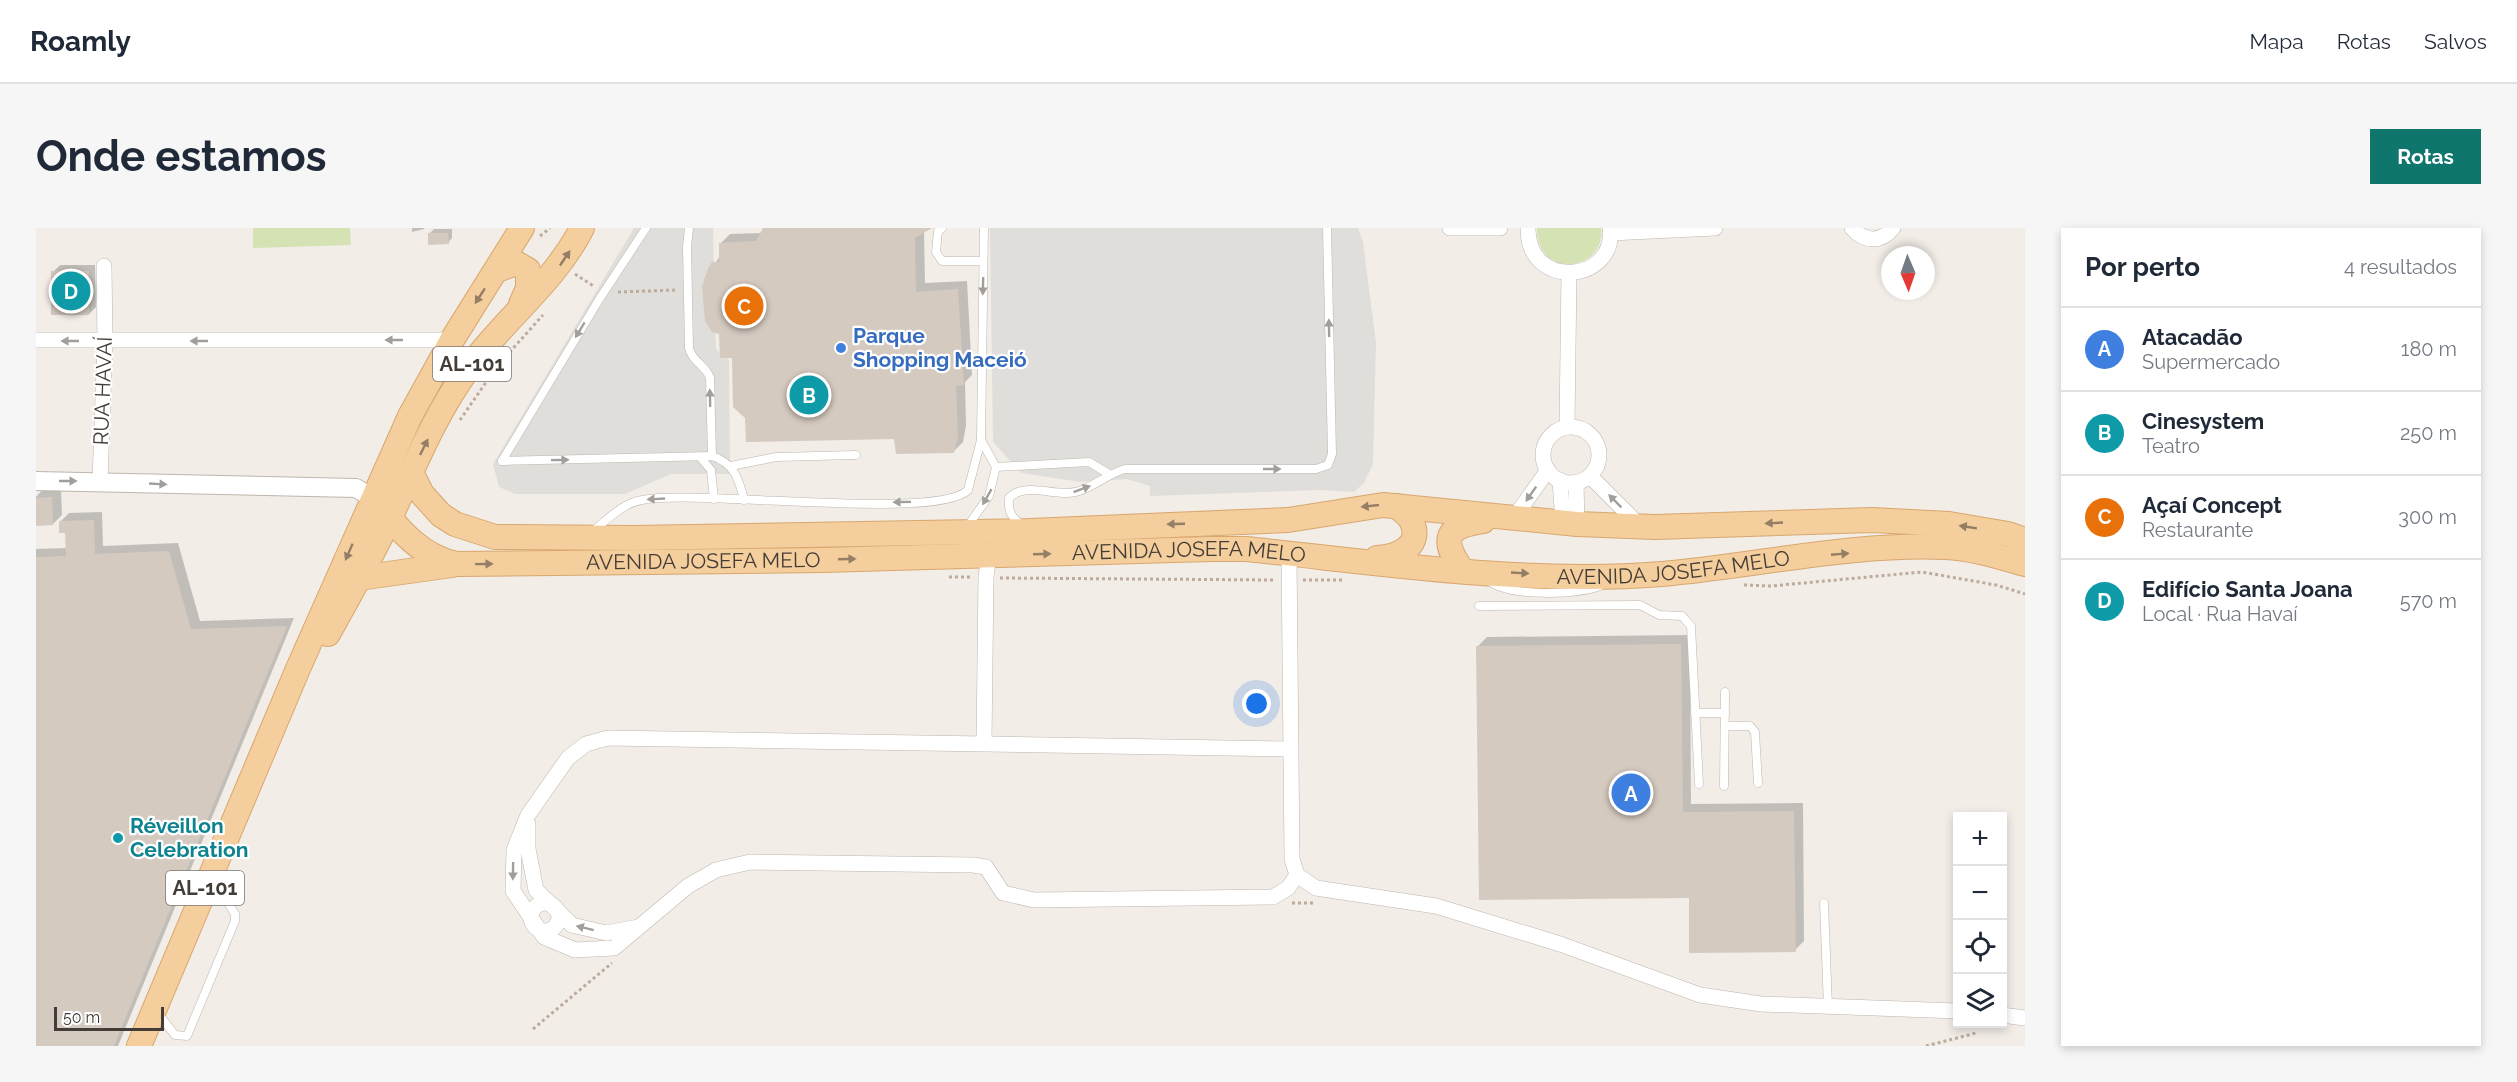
<!DOCTYPE html>
<html lang="pt">
<meta charset="utf-8">
<style>
:root{--surface:#fff;--page:#f6f6f7;--text:#1f2937;--muted:#747a83;--line:#e0e1e3;--accent:#0f766e}
body{margin:0;font-family:Raleway,sans-serif;background:var(--page);color:var(--text)}
.controls{position:absolute;right:18px;bottom:18px;display:grid;overflow:hidden;border-radius:0px;box-shadow:0 3px 9px #0003}
.controls button{width:54px;height:54px;display:grid;place-items:center;padding:0;border:0;border-bottom:2px solid var(--line);background:var(--surface);color:var(--text);font:30px sans-serif}
.compass{position:absolute;left:1845px;top:18px;width:54px;height:54px;border-radius:50%;background:var(--surface);box-shadow:0 3px 9px #0003;rotate:178deg}
.scale{position:absolute;left:18px;bottom:15px;width:110px;box-sizing:border-box;padding-left:6px;border:3px solid #443d37;border-top:0;font-size:16px;line-height:21px;white-space:nowrap;color:#443d37;-webkit-text-stroke:4px #fff;paint-order:stroke}
.you{position:absolute;left:1221px;top:476px;width:21px;height:21px;margin:-15px;border:4px solid #fff;border-radius:50%;background:#1a73e8;box-shadow:0 0 0 9px #1a73e833}
.badge{display:grid;place-items:center;width:39px;height:39px;border-radius:50%;background:var(--accent);color:#fff;font-size:20px;font-weight:700}
.pin{position:absolute;translate:-50% -50%;border:3px solid #fff;box-shadow:0 2px 6px #0006}
.list{margin:0;padding:0;list-style:none}
h2{display:flex;justify-content:space-between;align-items:center;height:78px;margin:0;padding:0 24px;font-size:26px}
h2 small{font-size:20px;font-weight:400;color:var(--muted)}
.list li{display:grid;grid-template-columns:39px 1fr auto;gap:18px;align-items:center;box-sizing:border-box;height:84px;padding:0 24px;border-top:2px solid var(--line)}
.list b{display:block;font-size:22px;white-space:nowrap}
.list p{margin:0;font-size:20px;white-space:nowrap;color:var(--muted)}
.list em{font-size:20px;font-style:normal;color:var(--muted)}
.icon{flex:none;width:33px;height:33px;fill:none;stroke:currentColor;stroke-width:2;stroke-linecap:round;stroke-linejoin:round}
.map{position:relative;flex:none;width:1989px;height:818px;overflow:hidden;border-radius:0px}
header{display:flex;align-items:center;gap:36px;box-sizing:border-box;height:84px;padding:0 30px;background:var(--surface);border-bottom:2px solid var(--line)}
header strong{font-size:28px}
nav{display:flex;gap:33px;margin-inline-start:auto;font-size:21px}
.intro{display:flex;align-items:center;justify-content:space-between;box-sizing:border-box;height:144px;padding:0 36px}
h1{margin:0;font-size:42px}
.button{padding:15px 27px;border-radius:0px;background:var(--accent);color:#fff;font-size:21px;font-weight:700}
main{display:flex;gap:36px;padding:0 36px}
aside{flex:1;background:var(--surface);border-radius:0px;box-shadow:0 3px 9px #0003}
.map>svg:first-child{display:block}
.green{fill:#d5e2b3}
.parking{fill:#e0dedb}
.shadow{fill:#0003}
.building{fill:#d5cac0}
.lines{fill:none;stroke-linecap:round;stroke-linejoin:round}
.service-casing{stroke:#bfb6ad;stroke-width:9}
.minor-casing{stroke:#bfb6ad;stroke-width:16}
.tertiary-casing{stroke:#bfb6ad;stroke-width:20}
.primary-casing{stroke:#d8a76e;stroke-width:26}
.path{stroke:#bdac9d;stroke-width:3;stroke-dasharray:3 3;stroke-linecap:butt}
.service{stroke:#fff;stroke-width:8}
.minor{stroke:#fff;stroke-width:15}
.tertiary{stroke:#fff;stroke-width:18}
.primary{stroke:#f5ce9d;stroke-width:24}
.oneway{fill:#947e65}
.oneway2{fill:#a29e9b}
.shop-dot{fill:#3f7fe0;stroke:#fff;stroke-width:2}
.culture-dot{fill:#0f9aa8;stroke:#fff;stroke-width:2}
.labels{text-anchor:middle;stroke-width:4.5;stroke-linejoin:round;paint-order:stroke}
.shield{fill:#fff;stroke:#7c7773;stroke-width:1.5}
.shield-label{font-size:20px;font-weight:bold;fill:#443d37}
.shop-label{font-size:21px;font-weight:bold;fill:#366cbe;stroke:#fff;text-anchor:start}
.street-label{font-size:21px;fill:#443d37;stroke:#fff}
.culture-label{font-size:21px;font-weight:bold;fill:#0d838f;stroke:#fff;text-anchor:start}
</style>
<header>
<strong>Roamly</strong>
<nav><a>Mapa</a><a>Rotas</a><a>Salvos</a></nav>
</header>
<div class="intro"><h1>Onde estamos</h1><a class="button">Rotas</a></div>
<main>
<div class="map">
<svg width="1989" height="818" viewBox="0 0 1989 818">
<rect width="100%" height="100%" fill="#f2ede7"/>
<g class="green">
<polygon points="217,0 314,0 315,17 217,20"/>
<path d="M1501,0H1565C1570,45 1500,51 1501,0Z"/>
</g>
<g class="parking">
<polygon points="598,0 677,0 680,121 693,132 694,246 635,246 589,266 479,266 463,259 457,236"/>
<polygon points="954,0 1322,0 1327,14 1340,115 1337,236 1328,255 1318,264 1283,262 1114,268 1114,258 1091,251 1045,254 985,245 957,214"/>
</g>
<g class="shadow">
<polygon points="376,0 388,0 388,1 376,4"/>
<polygon points="729,0 893,0 888,3 889,55 931,53 936,147 929,154 930,198 927,214 918,223 860,210 711,190 698,129 668,76 668,52 684,28 685,15 694,6 726,5"/>
<polygon points="398,1 416,1 416,10 412,15 393,6"/>
<polygon points="24,37 59,37 60,79 53,86 17,44"/>
<polygon points="7,261 25,261 26,287 17,296 0,297 0,269"/>
<polygon points="66,284 67,318 142,315 164,393 258,390 82,818 0,818 0,321 31,320 30,303 24,294 33,285"/>
<polygon points="1654,407 1655,576 1767,575 1768,713 1759,722 1654,669 1442,418 1451,409"/>
</g>
<g class="building">
<polygon points="727,0 896,0 879,10 880,64 922,61 928,157 920,158 922,209 918,225 860,226 858,211 710,214 709,190 697,179 696,130 684,130 683,106 676,104 669,93 666,59 672,40 676,34 683,34 683,15 720,13"/>
<polygon points="392,5 412,5 413,16 392,17"/>
<rect x="15" y="43" width="38" height="44"/>
<polygon points="16,269 17,297 0,298 0,270"/>
<polygon points="58,292 59,326 133,323 155,401 251,398 78,818 0,818 0,329 30,328 29,305 23,305 23,293"/>
<polygon points="1645,416 1647,584 1758,583 1760,724 1653,725 1653,670 1443,672 1440,418"/>
</g>
<g class="lines">
<g class="service-casing">
<g id="service">
<path d="M653,0L651,19L653,120C656,134 670,137 674,150L676,228"/>
<polyline points="906,0 902,3 900,24 906,33 947,33"/>
<polyline points="664,229 675,242 678,271"/>
<polyline points="466,233 564,70 610,0"/>
<path d="M466,233L676,228C698,235 703,251 708,272"/>
<polyline points="695,238 740,229 820,227"/>
<polyline points="960,239 1053,234 1073,246"/>
<path d="M986,297C975,289 972,284 973,270C987,255 1013,266 1032,265C1053,264 1068,247 1089,241H1280L1292,237L1296,226L1291,0"/>
<polyline points="931,299 953,268 960,239 945,212 948,0"/>
<path d="M557,303C572,291 587,275 606,272C664,261 902,293 932,262L945,212"/>
<path d="M1453,353C1475,369 1539,367 1564,358"/>
<polyline points="1443,378 1604,377 1623,387 1646,388 1655,398 1663,556"/>
<polyline points="1659,485 1689,485"/>
<polyline points="1689,498 1714,498 1719,504 1722,555"/>
<polyline points="1688,558 1689,464"/>
<polyline points="1788,675 1792,779"/>
<polyline points="121,784 139,807 151,808 199,693 199,686 178,653"/>
</g>
</g>
<g class="minor-casing">
<g id="minor">
<polyline points="1414,0 1464,0"/>
<path d="M1492,0C1491,63 1581,55 1574,0"/>
<path d="M1816,0C1828,14 1845,15 1857,0"/>
<polyline points="1574,5 1679,0"/>
<polyline points="0,112 416,112"/>
<polyline points="1531,199 1533,45"/>
<circle cx="1535" cy="227" r="28"/>
<polyline points="1554,248 1604,298"/>
<polyline points="1524,252 1527,294"/>
<polyline points="64,253 69,113 68,38"/>
<polyline points="1540,254 1541,296"/>
<polyline points="1478,290 1512,242"/>
<polyline points="1253,325 1256,631 1261,647 1280,660 1400,678 1524,716 1664,767 1725,776 1922,783"/>
<polyline points="948,515 950,349 953,327"/>
<polyline points="1255,521 572,510 550,516 532,530 492,587 478,622 477,663 508,709 539,722 578,720 652,658 680,642 714,634 937,637 950,639 967,665 998,672 1237,669 1252,660 1261,647"/>
<polyline points="492,596 492,621 500,662 536,697 570,705 603,699"/>
<circle cx="509" cy="689" r="14"/>
<polyline points="1966,787 1989,790"/>
</g>
</g>
<g class="tertiary-casing">
<polyline id="tertiary" points="0,253 320,260 338,271"/>
</g>
<g class="primary-casing">
<g id="primary">
<polyline points="461,42 480,35 492,42 492,60 485,76"/>
<polyline points="375,244 386,266 405,287 419,296 459,309 598,310 994,303 1252,292 1347,277 1541,296 1619,299 1836,292 1913,296 1972,306 1989,312"/>
<path id="s1" d="M338,271C361,299 384,329 421,336L787,332L1174,321H1210C1347,335 1488,357 1626,346C1718,338 1816,315 1909,319C1936,320 1964,329 1989,336"/>
<path d="M1341,330C1362,329 1388,318 1375,292C1372,287 1365,282 1361,278"/>
<path d="M1426,342C1404,311 1410,298 1447,293"/>
<polyline points="323,350 416,337"/>
<path d="M292,406C313,368 335,329 354,290C378,239 399,186 432,141C468,91 518,55 546,0"/>
<polyline points="103,818 261,443 374,188 416,112 486,0"/>
</g>
</g>
<g class="path">
<polyline points="504,8 514,0"/>
<polyline points="539,46 559,59"/>
<polyline points="582,64 641,62"/>
<polyline points="424,192 462,137 507,87"/>
<polyline points="913,349 936,349"/>
<polyline points="964,350 1239,352"/>
<polyline points="1267,352 1308,352"/>
<polyline points="1708,357 1735,358 1886,344 1960,357 1989,366"/>
<polyline points="1256,675 1279,675"/>
<polyline points="1946,796 1954,796"/>
<polyline points="497,801 576,735"/>
<polyline points="1890,818 1940,805"/>
</g>
<use href="#service" class="service"/>
<use href="#minor" class="minor"/>
<use href="#tertiary" class="tertiary"/>
<use href="#primary" class="primary"/>
</g>
<defs><path id="oneway-solid" d="M-6-.8H1V-3.2L6.5 0L1 3.2V.8H-6Z" transform="scale(1.5)"/></defs>
<g class="oneway">
<use href="#oneway-solid" transform="translate(529 30) rotate(-56)"/>
<use href="#oneway-solid" transform="translate(444 68) rotate(123)"/>
<use href="#oneway-solid" transform="translate(388 219) rotate(-64)"/>
<use href="#oneway-solid" transform="translate(1334 278) rotate(174)"/>
<use href="#oneway-solid" transform="translate(1738 295) rotate(177)"/>
<use href="#oneway-solid" transform="translate(1140 296) rotate(178)"/>
<use href="#oneway-solid" transform="translate(1932 299) rotate(-171)"/>
<use href="#oneway-solid" transform="translate(313 324) rotate(114)"/>
<use href="#oneway-solid" transform="translate(1006 326) rotate(-2)"/>
<use href="#oneway-solid" transform="translate(1804 326) rotate(-5)"/>
<use href="#oneway-solid" transform="translate(811 331) rotate(-2)"/>
<use href="#oneway-solid" transform="translate(448 336) rotate(-1)"/>
<use href="#oneway-solid" transform="translate(1484 345) rotate(3)"/>
</g>
<g class="oneway2">
<use href="#oneway-solid" transform="translate(947 58) rotate(91)"/>
<use href="#oneway-solid" transform="translate(1293 100) rotate(-91)"/>
<use href="#oneway-solid" transform="translate(544 102) rotate(121)"/>
<use href="#oneway-solid" transform="translate(358 112) rotate(180)"/>
<use href="#oneway-solid" transform="translate(34 113) rotate(-180)"/>
<use href="#oneway-solid" transform="translate(163 113) rotate(180)"/>
<use href="#oneway-solid" transform="translate(674 170) rotate(-91)"/>
<use href="#oneway-solid" transform="translate(524 232) rotate(-1)"/>
<use href="#oneway-solid" transform="translate(1236 241)"/>
<use href="#oneway-solid" transform="translate(32 253)"/>
<use href="#oneway-solid" transform="translate(122 256) rotate(3)"/>
<use href="#oneway-solid" transform="translate(1046 261) rotate(-21)"/>
<use href="#oneway-solid" transform="translate(1495 266) rotate(125)"/>
<use href="#oneway-solid" transform="translate(951 269) rotate(120)"/>
<use href="#oneway-solid" transform="translate(620 271) rotate(177)"/>
<use href="#oneway-solid" transform="translate(1579 273) rotate(-135)"/>
<use href="#oneway-solid" transform="translate(866 274) rotate(179)"/>
<use href="#oneway-solid" transform="translate(477 643) rotate(91)"/>
<use href="#oneway-solid" transform="translate(549 700) rotate(-166)"/>
</g>
<circle class="shop-dot" cx="805" cy="120" r="6"/>
<circle class="culture-dot" cx="82" cy="610" r="6"/>
<g class="labels">
<g class="shield">
<rect x="397" y="119" width="78" height="34" rx="4.5"/>
<rect x="130" y="643" width="78" height="34" rx="4.5"/>
</g>
<g class="shield-label">
<text x="436" y="143">AL-101</text>
<text x="169" y="667">AL-101</text>
</g>
<g class="shop-label">
<text x="817" y="115">Parque<tspan x="817" dy="24">Shopping Maceió</tspan></text>
</g>
<g class="street-label">
<text transform="translate(67 163) rotate(-88)" y="7">RUA HAVAÍ</text>
<text dy="7" stroke="none"><textPath href="#s1" startOffset="840">AVENIDA JOSEFA MELO</textPath></text>
<text dy="7" stroke="none"><textPath href="#s1" startOffset="354">AVENIDA JOSEFA MELO</textPath></text>
<text dy="7" stroke="none"><textPath href="#s1" startOffset="1326">AVENIDA JOSEFA MELO</textPath></text>
</g>
<g class="culture-label">
<text x="94" y="605">Réveillon<tspan x="94" dy="24">Celebration</tspan></text>
</g>
</g>
</svg>
<div class="controls">
<button>+</button>
<button>−</button>
<button><svg class="icon" aria-label="locate" viewBox="0 0 24 24"><circle cx="12" cy="12" r="6"/><path d="M12 2v4M12 18v4M2 12h4M18 12h4"/></svg></button>
<button><svg class="icon" aria-label="layers" viewBox="0 0 24 24"><path d="M12 4l9 5-9 5-9-5zM3 14l9 5 9-5"/></svg></button>
</div>
<svg class="compass" viewBox="-18 -18 36 36"><path d="M0-13l5 13h-10z" fill="#e53935"/><path d="M0 13l5-13h-10z" fill="#747a83"/></svg>
<div class="scale">50 m</div>
<div class="you"></div>
<div class="pin badge" style="left:1595px;top:565px;background:#3f7fe0">A</div>
<div class="pin badge" style="left:773px;top:167px;background:#0f9aa8">B</div>
<div class="pin badge" style="left:708px;top:78px;background:#e8710a">C</div>
<div class="pin badge" style="left:35px;top:63px;background:#0f9aa8">D</div>
</div>
<aside>
<h2>Por perto<small>4 resultados</small></h2>
<ul class="list">
<li><span class="badge" style="background:#3f7fe0">A</span><div><b>Atacadão</b><p>Supermercado</p></div><em>180 m</em></li>
<li><span class="badge" style="background:#0f9aa8">B</span><div><b>Cinesystem</b><p>Teatro</p></div><em>250 m</em></li>
<li><span class="badge" style="background:#e8710a">C</span><div><b>Açaí Concept</b><p>Restaurante</p></div><em>300 m</em></li>
<li><span class="badge" style="background:#0f9aa8">D</span><div><b>Edifício Santa Joana</b><p>Local · Rua Havaí</p></div><em>570 m</em></li>
</ul>
</aside>
</main>
